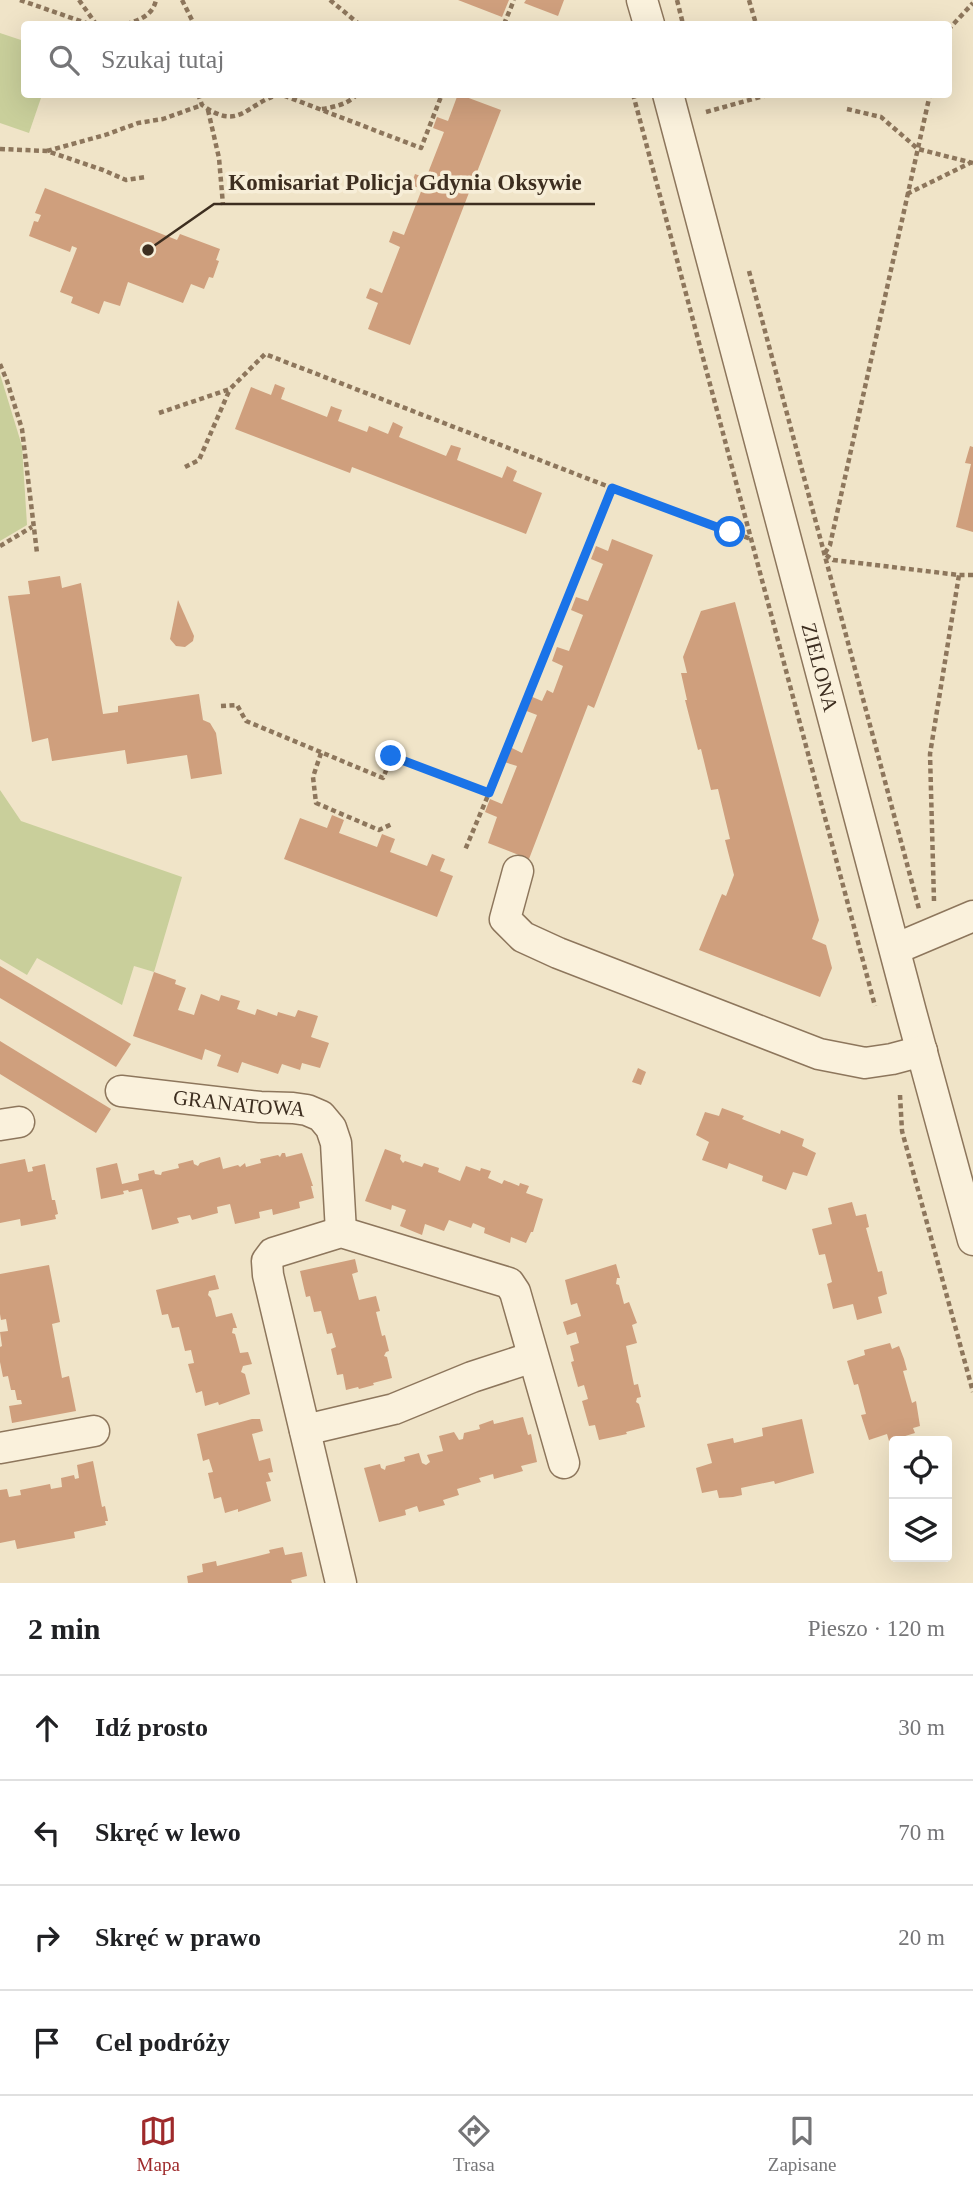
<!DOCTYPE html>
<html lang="pl">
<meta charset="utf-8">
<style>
:root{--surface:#fff;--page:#f6f6f6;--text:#202124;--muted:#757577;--line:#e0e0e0;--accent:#9e2a2b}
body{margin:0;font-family:Georgia,serif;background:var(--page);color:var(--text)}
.controls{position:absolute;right:21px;bottom:21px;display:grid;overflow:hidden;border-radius:7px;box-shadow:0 7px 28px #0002}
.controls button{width:63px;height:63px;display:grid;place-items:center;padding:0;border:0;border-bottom:2px solid var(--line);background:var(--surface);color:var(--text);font:35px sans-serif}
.stop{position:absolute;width:21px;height:21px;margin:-16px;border:5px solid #1a73e8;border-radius:50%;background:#fff}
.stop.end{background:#1a73e8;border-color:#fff;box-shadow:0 2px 7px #0008}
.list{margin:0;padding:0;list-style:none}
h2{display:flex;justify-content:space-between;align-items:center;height:91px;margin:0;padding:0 28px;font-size:30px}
h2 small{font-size:23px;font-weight:400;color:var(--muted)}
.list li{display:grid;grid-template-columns:46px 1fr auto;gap:21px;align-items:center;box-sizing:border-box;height:105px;padding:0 28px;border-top:2px solid var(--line)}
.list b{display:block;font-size:26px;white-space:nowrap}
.list em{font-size:23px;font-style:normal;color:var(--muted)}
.icon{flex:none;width:38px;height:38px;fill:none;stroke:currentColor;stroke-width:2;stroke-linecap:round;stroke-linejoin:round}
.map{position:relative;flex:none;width:973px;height:1583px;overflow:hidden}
.search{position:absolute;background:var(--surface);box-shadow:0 7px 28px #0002;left:21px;right:21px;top:21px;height:77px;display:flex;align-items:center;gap:18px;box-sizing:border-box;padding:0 24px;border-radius:7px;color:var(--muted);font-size:26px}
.sheet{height:511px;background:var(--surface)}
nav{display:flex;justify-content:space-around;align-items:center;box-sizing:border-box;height:98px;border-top:2px solid var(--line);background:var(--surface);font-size:19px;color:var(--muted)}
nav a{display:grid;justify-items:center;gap:4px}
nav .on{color:var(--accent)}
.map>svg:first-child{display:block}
.green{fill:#c9cf9b}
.building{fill:#cf9f7d}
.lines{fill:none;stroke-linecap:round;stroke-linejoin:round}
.minor-casing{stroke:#8d765c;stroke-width:33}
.path{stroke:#8d765c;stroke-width:4.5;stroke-dasharray:5 3.5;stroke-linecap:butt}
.minor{stroke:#faf1dc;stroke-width:30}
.route{stroke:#1a73e8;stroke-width:9}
.labels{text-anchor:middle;stroke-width:7;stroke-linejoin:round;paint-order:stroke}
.street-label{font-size:21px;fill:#3d2e20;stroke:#f7eed8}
.leader{fill:none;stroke:#3d2e20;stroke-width:2.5}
.callout-dot{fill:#3d2e20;stroke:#f7eed8;stroke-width:2.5}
.callout-label{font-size:23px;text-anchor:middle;font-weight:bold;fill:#3d2e20;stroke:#f7eed8;stroke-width:7;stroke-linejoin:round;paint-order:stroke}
</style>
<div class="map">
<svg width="973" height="1583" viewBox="0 0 973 1583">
<rect width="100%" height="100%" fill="#f0e4c8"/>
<g class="green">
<polygon points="0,33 24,41 24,94 42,95 29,133 0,123"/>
<polygon points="0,374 22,446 27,525 0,541"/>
<polygon points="0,790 21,821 182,877 154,972 134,966 122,1005 37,958 27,975 0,959"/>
</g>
<g class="building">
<polygon points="458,0 509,0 502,17"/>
<polygon points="526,0 564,0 558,16 524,3"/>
<polygon points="458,94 501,110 410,345 368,329 378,303 366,298 370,288 382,293 400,247 389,242 393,231 404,235 422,189 411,185 415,174 426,178 444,132 433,128 437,117 448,121"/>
<polygon points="45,188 177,240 180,234 220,249 216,260 219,261 213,278 209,277 204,289 191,284 183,303 128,282 120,306 104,301 99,314 71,303 73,297 60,292 77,248 72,246 70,252 29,236 34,221 38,222 41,215 35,213"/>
<polygon points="275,384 285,388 281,399 327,417 331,406 336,408 342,410 338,421 367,432 369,426 388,434 393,422 403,427 399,437 446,456 451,445 461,448 457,460 502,478 507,466 517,471 513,481 542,493 526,534 352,467 350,473 235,429 251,387 271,395"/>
<polygon points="970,446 973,447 973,532 956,527 971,464 965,463"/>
<polygon points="612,539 653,555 594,708 588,705 529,859 488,843 497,817 485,812 490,799 502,804 517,766 504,762 510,747 522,753 537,715 524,710 530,696 542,701 547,690 553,693 563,666 552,661 557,647 569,651 583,615 571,610 576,597 588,601 603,564 591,559 596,546 608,551"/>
<polygon points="60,576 62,588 81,583 103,714 118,712 118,706 199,694 203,720 210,723 216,733 222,774 191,779 187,755 127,764 125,750 52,761 48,738 32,742 8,596 30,594 28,581"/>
<polygon points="178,600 194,636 193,641 185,647 176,646 170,639"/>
<polygon points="735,602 819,920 812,939 826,945 832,968 820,997 699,950 722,894 726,896 734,875 725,840 730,839 718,789 711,790 701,749 698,750 685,700 687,700 681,673 687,673 683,657 701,611"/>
<polygon points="332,815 344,820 339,833 377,847 382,834 395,839 390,852 427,866 432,854 445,859 440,871 453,876 437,917 284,859 300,818 327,828"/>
<polygon points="0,966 131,1044 116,1067 0,998"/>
<polygon points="154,972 176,980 175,984 186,988 178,1010 194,1015 201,994 219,1001 221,995 240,1001 237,1009 255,1015 257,1009 277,1016 278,1012 295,1017 298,1010 318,1016 311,1037 329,1043 320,1068 302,1063 300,1070 282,1064 278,1074 242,1062 238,1073 217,1066 221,1055 205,1049 202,1060 133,1036"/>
<polygon points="0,1041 111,1109 96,1133 0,1074"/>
<polygon points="638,1068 646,1072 641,1085 632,1082"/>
<polygon points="722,1108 744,1116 742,1119 780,1134 781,1130 804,1139 802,1146 816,1153 807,1176 793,1172 786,1190 762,1181 763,1176 729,1163 727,1169 702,1160 709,1142 696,1135 705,1112 719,1116"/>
<polygon points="385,1149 401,1155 400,1159 403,1163 405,1161 422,1167 424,1163 439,1168 438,1172 460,1181 466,1166 480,1171 481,1168 491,1171 488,1178 502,1184 504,1180 519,1186 520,1183 529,1186 526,1193 543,1199 533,1232 531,1232 526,1243 511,1237 510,1243 484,1233 485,1228 473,1223 471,1228 449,1220 444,1231 425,1224 422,1235 400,1226 406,1210 392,1205 391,1210 365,1201"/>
<polygon points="282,1153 285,1153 286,1157 302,1153 313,1186 311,1186 314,1198 299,1202 300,1208 273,1215 272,1209 259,1212 260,1218 235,1224 230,1204 217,1207 218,1213 192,1220 190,1215 177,1218 179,1223 152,1230 142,1189 129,1192 128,1190 123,1191 124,1194 101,1199 96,1168 117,1163 122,1184 139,1180 138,1174 154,1170 155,1174 161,1175 162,1172 179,1168 178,1164 193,1160 194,1164 198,1166 200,1163 220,1157 223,1169 238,1165 240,1167 245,1163 246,1167 261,1163 260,1159 278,1155 280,1157"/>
<polygon points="25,1159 28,1172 33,1171 32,1167 45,1164 52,1200 55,1200 58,1214 55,1215 56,1219 21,1226 20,1219 0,1223 0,1164"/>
<polygon points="852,1202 856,1216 866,1214 869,1227 866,1228 878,1272 882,1271 887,1294 878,1297 882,1313 857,1320 853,1304 833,1309 827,1284 832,1282 825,1254 819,1255 812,1229 832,1224 828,1208"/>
<polygon points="355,1259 358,1272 352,1274 359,1300 376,1296 380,1311 376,1312 382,1336 385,1335 389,1351 386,1352 384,1356 387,1357 392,1378 373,1383 374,1385 359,1389 358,1387 346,1390 343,1374 337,1375 331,1349 336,1347 332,1333 327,1334 321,1311 314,1312 310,1296 306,1297 300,1271"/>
<polygon points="616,1264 620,1278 617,1278 616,1284 619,1285 624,1304 629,1302 637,1323 632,1325 637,1343 626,1346 634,1385 638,1384 641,1397 637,1398 636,1402 639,1404 645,1427 626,1432 627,1434 599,1440 595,1425 589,1426 582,1401 588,1399 584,1385 578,1387 571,1362 574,1361 570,1346 579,1343 576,1332 567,1335 563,1322 581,1316 577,1303 571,1305 565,1280"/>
<polygon points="49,1265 60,1322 52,1324 62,1378 69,1376 76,1411 12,1423 9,1406 22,1404 21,1400 17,1400 15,1390 11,1390 8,1376 3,1377 0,1362 0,1347 2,1346 0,1332 8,1331 6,1319 1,1320 0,1314 0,1274"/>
<polygon points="215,1275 219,1289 209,1291 208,1295 211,1298 216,1317 232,1313 237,1328 233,1328 232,1333 235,1334 240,1353 248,1352 252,1364 243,1366 241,1372 245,1374 250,1394 219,1405 218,1402 205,1406 202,1391 196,1393 188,1364 194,1363 191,1350 185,1351 179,1327 172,1328 168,1314 162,1315 156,1290"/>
<polygon points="890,1343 892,1349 899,1346 904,1359 907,1370 903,1371 912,1403 916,1401 920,1426 913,1428 915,1433 889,1441 887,1434 869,1440 861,1415 866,1414 858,1384 854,1385 847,1361 865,1355 864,1350"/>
<polygon points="523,1417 528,1435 531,1434 537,1462 521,1466 523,1471 494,1479 493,1474 479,1478 481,1482 457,1489 459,1495 443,1500 445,1505 419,1512 417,1506 405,1510 406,1515 379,1522 364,1468 380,1464 381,1468 385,1470 386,1466 405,1461 404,1457 419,1453 422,1463 426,1465 430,1462 427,1455 443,1451 439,1436 454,1432 459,1440 463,1439 464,1433 480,1429 479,1425 493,1420 494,1424"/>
<polygon points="252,1419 260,1419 263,1431 252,1434 259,1461 270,1458 273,1472 268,1473 271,1481 266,1482 271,1501 238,1512 238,1509 225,1513 221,1497 214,1499 208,1473 213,1472 209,1459 203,1461 197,1434"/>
<polygon points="802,1419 814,1473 775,1484 774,1481 741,1488 742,1495 733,1497 719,1498 717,1490 702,1493 696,1468 712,1463 707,1444 733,1438 734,1443 763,1436 762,1428"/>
<polygon points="93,1461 102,1507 105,1506 108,1521 105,1521 106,1525 74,1532 75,1538 17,1549 15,1540 0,1543 0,1490 7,1489 9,1497 21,1495 20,1490 50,1484 51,1489 62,1487 61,1478 74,1475 75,1479 79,1478 77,1465"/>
<polygon points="283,1547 285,1555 302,1552 307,1576 291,1580 292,1583 188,1583 187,1576 203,1572 202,1564 216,1561 217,1566 270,1553 269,1550"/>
</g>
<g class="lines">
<g class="minor-casing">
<g id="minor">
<polyline points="642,0 649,24"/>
<path id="s1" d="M668,94L911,1012L973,1240"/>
<polyline points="518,871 505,919 523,937 558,953 819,1054 865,1063 892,1059 922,1051"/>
<polyline points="895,949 973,916"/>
<path id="s2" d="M121,1091L260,1107L293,1108L307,1110L321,1116L331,1128L336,1143L341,1232"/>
<polyline points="0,1125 19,1122"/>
<polyline points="305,1430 394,1409 472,1377 533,1357"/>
<polyline points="0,1448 94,1431"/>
<polyline points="341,1583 268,1275 267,1261 273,1253 341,1232 509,1283 515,1292 564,1463"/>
</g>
</g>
<g class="path">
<polyline points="20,0 89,24"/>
<polyline points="79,0 96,24"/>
<polyline points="182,0 194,24"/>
<polyline points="330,0 359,24"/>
<polyline points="677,0 683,24"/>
<polyline points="749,0 756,24"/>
<path d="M126,24C140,20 153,15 156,0"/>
<polyline points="504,24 514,0"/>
<polyline points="948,30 973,3"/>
<path d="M198,94L202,105C240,132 245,104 280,94L421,148L442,94"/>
<polyline points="633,94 875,1006"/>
<path d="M322,109C334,107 349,104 357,94"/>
<polyline points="847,109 881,117 918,149 973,163"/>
<polyline points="208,110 219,158 223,205"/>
<polyline points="706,112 771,94"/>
<polyline points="0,149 47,151 103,170 126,180 146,177"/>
<polyline points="47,151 105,135 138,123 163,119 202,105"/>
<polyline points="907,194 970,163"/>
<polyline points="749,271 919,909"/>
<polyline points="0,364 7,381 22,429 37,553"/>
<polyline points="159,413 230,389 265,354 612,488 751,539"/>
<polyline points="185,467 199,460 230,389"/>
<polyline points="0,546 32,527"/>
<polyline points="825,553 830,545 930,94"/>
<polyline points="826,555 833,560 959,575 973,575"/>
<polyline points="221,706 237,705 246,721 383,778 392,756 489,793 465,850"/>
<polyline points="321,753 313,777 316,803 379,830 392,824"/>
<polyline points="489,793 612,488"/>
<polyline points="934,901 930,754 959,575"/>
<polyline points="900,1095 902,1131 973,1392"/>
</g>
<use href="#minor" class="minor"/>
</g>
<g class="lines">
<polyline class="route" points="391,756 489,793 612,488 730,532"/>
</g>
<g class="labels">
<g class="street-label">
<text dy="7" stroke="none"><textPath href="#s1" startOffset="593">ZIELONA</textPath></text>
<text dy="7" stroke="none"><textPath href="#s2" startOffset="119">GRANATOWA</textPath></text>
</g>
</g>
<path class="leader" d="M148 250L214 204H595"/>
<circle class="callout-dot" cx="148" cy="250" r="7"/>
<g class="callout-label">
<text x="405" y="190">Komisariat Policja Gdynia Oksywie</text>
</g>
</svg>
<div class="controls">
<button><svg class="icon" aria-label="locate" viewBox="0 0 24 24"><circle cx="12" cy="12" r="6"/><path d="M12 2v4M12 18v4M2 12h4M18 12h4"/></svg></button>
<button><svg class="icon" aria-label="layers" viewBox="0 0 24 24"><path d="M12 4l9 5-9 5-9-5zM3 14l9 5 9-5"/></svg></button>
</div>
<div class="stop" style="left:730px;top:532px"></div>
<div class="stop end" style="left:391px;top:756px"></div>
<div class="search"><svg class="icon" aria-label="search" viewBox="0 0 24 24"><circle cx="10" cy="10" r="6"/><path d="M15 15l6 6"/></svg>Szukaj tutaj</div>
</div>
<section class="sheet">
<h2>2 min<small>Pieszo · 120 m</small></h2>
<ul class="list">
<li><svg class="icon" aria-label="ahead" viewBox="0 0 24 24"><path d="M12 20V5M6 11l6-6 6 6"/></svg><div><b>Idź prosto</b></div><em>30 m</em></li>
<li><svg class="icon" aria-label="left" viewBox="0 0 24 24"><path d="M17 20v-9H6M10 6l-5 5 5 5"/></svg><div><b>Skręć w lewo</b></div><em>70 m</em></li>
<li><svg class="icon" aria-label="right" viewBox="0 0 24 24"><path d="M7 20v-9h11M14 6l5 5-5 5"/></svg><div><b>Skręć w prawo</b></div><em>20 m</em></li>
<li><svg class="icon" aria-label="arrive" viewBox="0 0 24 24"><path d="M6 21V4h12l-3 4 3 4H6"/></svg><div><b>Cel podróży</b></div></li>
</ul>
</section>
<nav>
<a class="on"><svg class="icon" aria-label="map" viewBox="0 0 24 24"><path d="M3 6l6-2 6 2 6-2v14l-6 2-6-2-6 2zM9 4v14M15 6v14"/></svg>Mapa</a>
<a><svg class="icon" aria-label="directions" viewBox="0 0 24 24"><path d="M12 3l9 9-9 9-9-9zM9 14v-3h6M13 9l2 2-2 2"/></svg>Trasa</a>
<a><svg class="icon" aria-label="saved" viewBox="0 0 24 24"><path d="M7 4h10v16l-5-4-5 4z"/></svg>Zapisane</a>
</nav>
